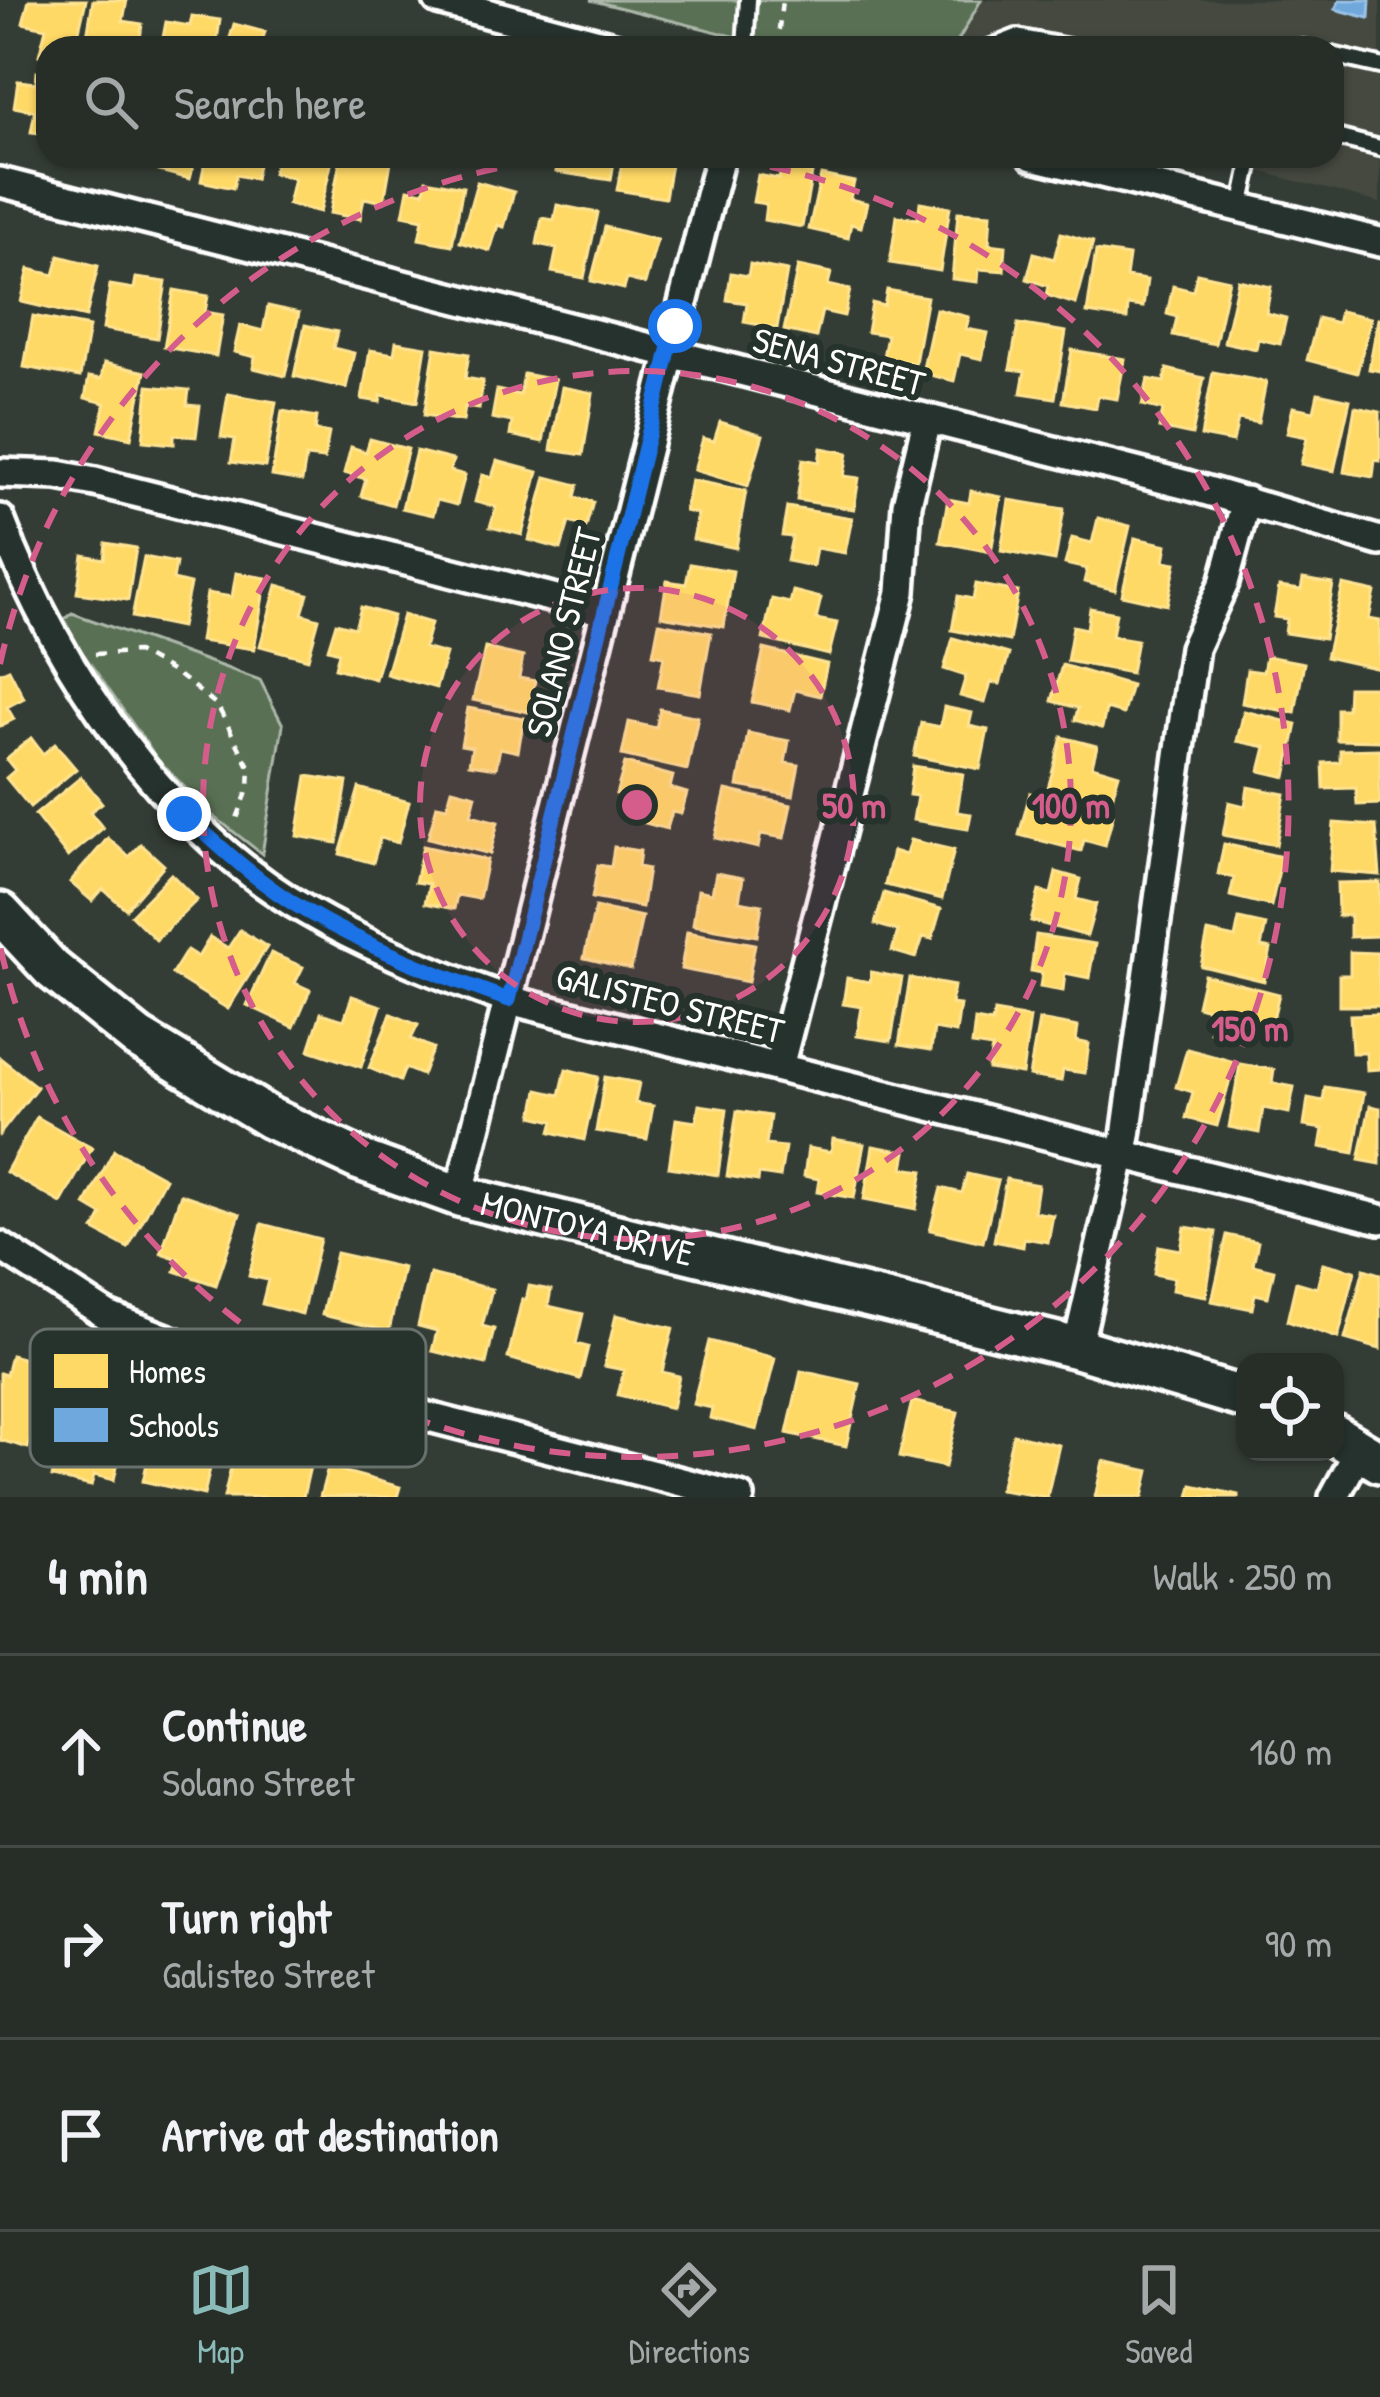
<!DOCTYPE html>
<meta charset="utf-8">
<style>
:root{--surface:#272e28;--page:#333a34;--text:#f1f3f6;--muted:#a4a8a8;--line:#434a45;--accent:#8bbbb9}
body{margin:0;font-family:"Patrick Hand",sans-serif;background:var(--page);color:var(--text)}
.controls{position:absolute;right:36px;bottom:36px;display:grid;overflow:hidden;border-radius:24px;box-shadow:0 3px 9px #0004}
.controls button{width:108px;height:108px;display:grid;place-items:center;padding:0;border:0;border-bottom:3px solid var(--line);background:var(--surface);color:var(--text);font:60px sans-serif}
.stop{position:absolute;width:36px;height:36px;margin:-27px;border:9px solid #1a73e8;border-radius:50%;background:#fff}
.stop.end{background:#1a73e8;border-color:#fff;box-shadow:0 3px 12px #0008}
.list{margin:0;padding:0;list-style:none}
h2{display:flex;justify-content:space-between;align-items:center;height:156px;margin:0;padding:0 48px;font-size:51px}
h2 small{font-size:39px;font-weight:400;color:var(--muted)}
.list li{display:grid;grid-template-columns:78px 1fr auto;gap:36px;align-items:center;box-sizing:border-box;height:192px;padding:0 48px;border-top:3px solid var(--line)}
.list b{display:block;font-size:45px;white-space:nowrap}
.list p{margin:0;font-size:39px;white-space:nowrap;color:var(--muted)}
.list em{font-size:39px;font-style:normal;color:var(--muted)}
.icon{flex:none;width:66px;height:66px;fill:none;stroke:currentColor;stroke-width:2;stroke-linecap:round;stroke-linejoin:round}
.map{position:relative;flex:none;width:1380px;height:1497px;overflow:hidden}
.search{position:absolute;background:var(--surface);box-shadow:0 3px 9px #0004;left:36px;right:36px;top:36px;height:132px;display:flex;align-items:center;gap:30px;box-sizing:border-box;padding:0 42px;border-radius:36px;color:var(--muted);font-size:45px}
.sheet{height:732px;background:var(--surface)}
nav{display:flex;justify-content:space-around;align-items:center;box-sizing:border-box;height:168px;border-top:3px solid var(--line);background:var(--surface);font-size:33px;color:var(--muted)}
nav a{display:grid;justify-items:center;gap:6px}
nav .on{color:var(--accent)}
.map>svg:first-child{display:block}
.built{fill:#45493f}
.green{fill:#5a7054;stroke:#acb8aa;stroke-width:3}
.homes{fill:#ffd966;stroke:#ffe494;stroke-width:3}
.schools{fill:#6fa8dc;stroke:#9ac2e6;stroke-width:3}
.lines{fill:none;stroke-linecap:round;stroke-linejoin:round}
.lane-casing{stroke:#fff;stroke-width:22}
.street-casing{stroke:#fff;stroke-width:36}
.secondary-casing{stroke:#fff;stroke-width:48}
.path{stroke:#fff;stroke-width:4.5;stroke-dasharray:9 9;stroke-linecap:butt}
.lane{stroke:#26332d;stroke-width:14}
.street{stroke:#26332d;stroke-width:27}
.secondary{stroke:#26332d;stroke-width:39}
.route{stroke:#1a73e8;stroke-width:15}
.ring{fill:none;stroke:#d45d8c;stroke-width:6;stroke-dasharray:21 15}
.labels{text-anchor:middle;stroke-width:12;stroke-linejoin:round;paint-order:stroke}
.street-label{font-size:36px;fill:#fff;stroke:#26332d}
.key{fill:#26332d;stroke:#67706c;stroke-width:3}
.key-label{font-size:33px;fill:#fff}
.centre{fill:#d45d8c;stroke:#26332d;stroke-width:6}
.ring-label{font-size:36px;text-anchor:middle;font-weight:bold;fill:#d45d8c;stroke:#26332d;stroke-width:12;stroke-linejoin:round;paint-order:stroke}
</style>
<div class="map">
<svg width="1380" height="1497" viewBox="0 0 1380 1497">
<rect width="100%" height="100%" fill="#343d35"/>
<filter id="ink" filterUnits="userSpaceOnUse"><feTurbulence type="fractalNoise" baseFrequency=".00833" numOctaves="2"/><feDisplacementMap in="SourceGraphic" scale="24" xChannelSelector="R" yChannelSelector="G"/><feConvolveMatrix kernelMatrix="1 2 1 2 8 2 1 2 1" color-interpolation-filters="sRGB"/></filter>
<g filter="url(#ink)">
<polygon class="built" points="981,0 1380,0 1380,203 1201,156 1332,156 1332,48 954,48"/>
<g class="green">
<polygon points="590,0 981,0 954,48 781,48"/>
<polygon points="72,613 260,680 283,725 262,854 212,815 158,760 61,622"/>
</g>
<g class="homes">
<polygon points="29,0 86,0 75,48 48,48 48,57 39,55 46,28 23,23"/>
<polygon points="93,0 127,0 123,21 142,24 139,48 85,48"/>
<polygon points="192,16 220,20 216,48 161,48 166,22 190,26"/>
<polygon points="234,24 265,32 260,47 265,48 227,48"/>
<polygon points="37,72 48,73 48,134 31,132 35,111 14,107 18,81 36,83"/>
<polygon points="163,156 196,156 190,179 159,171"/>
<polygon points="206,156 260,156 255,179 236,175 233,188 201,181"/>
<polygon points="277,156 333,156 320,212 288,204 294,178 273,173"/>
<polygon points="341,156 392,156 384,202 364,198 360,219 330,213"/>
<polygon points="558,156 615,156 611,180 556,172"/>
<polygon points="623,156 672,159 665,198 617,190"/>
<polygon points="781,168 812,173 802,227 764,220 766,204 753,202 758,175 779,179"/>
<polygon points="821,175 854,182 850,199 867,203 861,227 851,224 848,238 809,229"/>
<polygon points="426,180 463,187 452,245 419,239 423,219 403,215 408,189 424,192"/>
<polygon points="477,182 514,192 504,227 498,225 490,251 460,242"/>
<polygon points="920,202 950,207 940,271 890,263 897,216 918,219"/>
<polygon points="557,205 598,213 584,278 552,272 557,248 537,244 542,218 554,220"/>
<polygon points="958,212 991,214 989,244 1006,246 1004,271 979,269 978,282 952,279"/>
<polygon points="605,227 657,240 645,284 627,279 624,289 591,281"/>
<polygon points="1061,233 1093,242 1076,304 1046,295 1048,286 1027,279 1034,253 1054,259"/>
<polygon points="1096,251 1129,256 1126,277 1147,280 1143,307 1128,305 1127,319 1087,313"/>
<polygon points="59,256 98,266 86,317 21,302 29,269 54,275"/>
<polygon points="750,264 787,271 777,328 744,322 747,303 727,300 731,273 748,276"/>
<polygon points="798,266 831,273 828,285 850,290 844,316 822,311 816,337 784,330"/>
<polygon points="1197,273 1229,280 1215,344 1173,335 1177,317 1167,314 1173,286 1193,291"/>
<polygon points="136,278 166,282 157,338 103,329 110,285 134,289"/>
<polygon points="1238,280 1271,287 1266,313 1286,318 1280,344 1258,339 1256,349 1224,342"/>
<polygon points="174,290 208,296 205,312 223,315 216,356 164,347"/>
<polygon points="887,290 927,297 915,363 883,357 887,335 867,332 872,303 884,306"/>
<polygon points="268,306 299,313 285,376 253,368 255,357 234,352 240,325 263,331"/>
<polygon points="936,309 969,317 966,329 988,333 982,359 960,354 954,381 922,373"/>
<polygon points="1340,311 1371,318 1357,373 1307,360 1318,318 1337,323"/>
<polygon points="33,316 89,327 80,377 24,367"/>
<polygon points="1378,319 1380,320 1380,371 1369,369"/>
<polygon points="1018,324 1066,332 1055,398 1021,393 1025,371 1010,369"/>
<polygon points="305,325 337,332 333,348 354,353 346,388 294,376"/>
<polygon points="396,342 426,347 417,402 381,395 380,402 362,399 370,350 394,354"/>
<polygon points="435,348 469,354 465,378 483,381 479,409 465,407 463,421 424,415"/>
<polygon points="1072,350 1125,359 1117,399 1098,396 1096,408 1063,402"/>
<polygon points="104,363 145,372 131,438 99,431 105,403 85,398 89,377 101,379"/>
<polygon points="1167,369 1204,378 1192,435 1159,428 1163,410 1142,405 1148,379 1164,382"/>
<polygon points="1213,372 1266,382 1258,423 1238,419 1233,442 1201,436"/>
<polygon points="524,374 555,380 543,442 510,435 512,422 492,418 497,390 520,395"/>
<polygon points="148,386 189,390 187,405 200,406 196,437 174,435 174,444 143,441"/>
<polygon points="562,387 593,393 583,455 551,450"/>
<polygon points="1318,393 1350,400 1334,471 1301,464 1307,437 1287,433 1293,407 1314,411"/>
<polygon points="228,394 276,402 265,467 231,462 235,439 221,437"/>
<polygon points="1355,407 1380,412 1380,461 1375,460 1373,477 1344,472"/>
<polygon points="282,411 317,417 315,430 329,433 324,459 306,457 302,481 272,476"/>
<polygon points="720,422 763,435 748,486 694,470 703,438 714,441"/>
<polygon points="370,439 408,449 393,505 361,496 366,479 344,473 351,447 366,452"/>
<polygon points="821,448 848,453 844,476 859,478 854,509 797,500 803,459 819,462"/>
<polygon points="416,451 453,460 450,471 465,475 457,505 437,500 433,515 402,508"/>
<polygon points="497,461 538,472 522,535 490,527 496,507 475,502 482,475 492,477"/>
<polygon points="546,477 578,485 575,497 593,502 586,527 569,522 561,549 529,540"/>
<polygon points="691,480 746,491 736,548 693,539 698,514 685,511"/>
<polygon points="971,491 1001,497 991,552 940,542 948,499 969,503"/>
<polygon points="1009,500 1064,509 1055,561 1001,551"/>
<polygon points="787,507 852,518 845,553 816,548 813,566 787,561 792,537 782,536"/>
<polygon points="1098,518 1130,526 1115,590 1084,582 1087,569 1065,564 1072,538 1092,543"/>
<polygon points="1135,538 1167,545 1164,561 1176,563 1167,605 1122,595"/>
<polygon points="106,543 136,548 128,600 77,593 83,555 104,559"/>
<polygon points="144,557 176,563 173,580 190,584 181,627 132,617"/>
<polygon points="690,564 733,571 724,627 661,616 667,581 686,584"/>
<polygon points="236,573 266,578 254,649 200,641 207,593 232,597"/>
<polygon points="1303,579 1333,584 1324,639 1285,633 1287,619 1274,617 1279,587 1301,590"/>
<polygon points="976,584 1018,592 1009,641 952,630 958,596 973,599"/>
<polygon points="277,585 308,594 302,614 319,619 308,659 260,646"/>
<polygon points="1343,585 1375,592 1369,619 1380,621 1379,669 1326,657"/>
<polygon points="793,591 821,598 816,619 837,623 829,655 763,639 772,599 790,603"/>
<polygon points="361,607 393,616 375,679 335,668 339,652 328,649 336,623 355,628"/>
<polygon points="1090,608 1116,613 1112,636 1137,640 1131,673 1067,661 1073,626 1087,629"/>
<polygon points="403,615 431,623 424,648 446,654 436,688 386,674"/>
<polygon points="659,623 711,633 700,694 658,687 664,656 653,654"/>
<polygon points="953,638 1009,654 1000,684 991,682 985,703 960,696 966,676 944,669"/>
<polygon points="485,648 523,657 519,678 535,681 528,712 473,700"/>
<polygon points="764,649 827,664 820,696 795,690 790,710 752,702"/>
<polygon points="1266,656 1304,663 1295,713 1242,703 1247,670 1263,672"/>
<polygon points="1062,665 1131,685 1123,714 1106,709 1102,728 1075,720 1078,708 1052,701"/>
<polygon points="9,669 24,698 7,707 14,719 0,726 0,673"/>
<polygon points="1348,687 1375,687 1375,707 1380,707 1380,741 1337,740 1337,709 1347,709"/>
<polygon points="944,707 972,713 969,726 988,730 980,769 914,756 921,723 940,727"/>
<polygon points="468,708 524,718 518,752 500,748 496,768 469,764 472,747 461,745"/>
<polygon points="660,709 698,717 687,770 622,755 629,722 656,728"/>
<polygon points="1244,711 1297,724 1286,777 1260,771 1266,747 1237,741"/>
<polygon points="748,733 789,741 785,763 799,765 793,796 738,786"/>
<polygon points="1062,737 1097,746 1092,766 1119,774 1110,805 1048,788"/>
<polygon points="31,738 43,754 55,744 76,769 30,807 6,778 15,770 6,759"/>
<polygon points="1380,749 1380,804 1357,805 1356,788 1324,789 1323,763 1340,762 1340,750"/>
<polygon points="625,763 673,776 670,788 687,793 681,814 672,812 667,829 623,817 628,797 616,794"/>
<polygon points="913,766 963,774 957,812 971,814 968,829 913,820 917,796 909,795"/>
<polygon points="307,776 347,782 337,843 297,836"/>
<polygon points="81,777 102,803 90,812 103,828 68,857 35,815"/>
<polygon points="1248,787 1285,794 1276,845 1223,835 1229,802 1245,806"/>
<polygon points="359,788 409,802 398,843 380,838 373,863 340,854"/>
<polygon points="452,789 476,795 471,815 498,822 490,854 428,838 437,805 447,807"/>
<polygon points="726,790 791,805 784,838 761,834 758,848 715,838"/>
<polygon points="1030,793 1113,815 1105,846 1084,840 1081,851 1019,835"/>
<polygon points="1334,823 1376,826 1380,875 1330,871"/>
<polygon points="108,838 129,857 141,844 164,865 126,909 103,889 92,901 70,882"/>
<polygon points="910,840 954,850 942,899 885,885 893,851 906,855"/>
<polygon points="1224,844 1282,857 1271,906 1230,896 1234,878 1218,874"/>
<polygon points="423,846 487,860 479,899 457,895 454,909 425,903 429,884 415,882"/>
<polygon points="614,847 640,851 638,867 648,869 642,907 592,898 598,865 611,867"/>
<polygon points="1056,872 1081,879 1076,899 1096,904 1087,936 1031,921 1039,891 1051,894"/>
<polygon points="716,873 743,878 739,901 762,905 757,936 693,925 698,890 712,893"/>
<polygon points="171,874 197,900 156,940 131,915"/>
<polygon points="1380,882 1379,936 1350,937 1350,915 1338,916 1337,883"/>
<polygon points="884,893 941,909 932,939 923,937 916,958 892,951 898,931 875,924"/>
<polygon points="595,907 642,917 631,969 584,958"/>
<polygon points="1239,919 1266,925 1261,947 1271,949 1264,981 1201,966 1208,932 1235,938"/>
<polygon points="240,930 267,947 228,1009 172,974 187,950 198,957 210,937 228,948"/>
<polygon points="687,932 755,944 748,982 681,969"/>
<polygon points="1036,935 1095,944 1089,978 1065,973 1063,991 1040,987 1042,973 1031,971"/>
<polygon points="1350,952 1377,953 1380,1006 1339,1006 1339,975 1350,975"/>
<polygon points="271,953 303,967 295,983 310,990 294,1027 247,1005"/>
<polygon points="871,972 902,978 891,1041 857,1036 862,1007 843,1004 847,978 870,982"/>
<polygon points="1204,975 1279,994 1269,1035 1240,1027 1237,1038 1210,1032 1216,1011 1197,1006"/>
<polygon points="910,978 954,986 951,1004 960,1005 956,1033 934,1029 931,1050 899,1045"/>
<polygon points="352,996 381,1006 361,1067 309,1050 321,1013 344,1020"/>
<polygon points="994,1012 1030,1018 1022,1074 988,1069 992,1048 972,1045 975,1020 992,1023"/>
<polygon points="391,1014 418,1025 411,1039 433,1048 422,1075 405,1068 400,1081 369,1068"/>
<polygon points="1380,1014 1380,1069 1367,1070 1366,1053 1352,1053 1350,1015"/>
<polygon points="1039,1020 1078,1027 1076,1041 1089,1044 1085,1073 1063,1070 1061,1081 1029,1076"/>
<polygon points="1187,1049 1235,1062 1217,1126 1186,1118 1193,1092 1176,1087"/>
<polygon points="0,1058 37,1087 0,1134"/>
<polygon points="1240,1064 1274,1070 1272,1083 1294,1087 1289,1113 1263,1108 1259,1133 1229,1127"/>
<polygon points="566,1069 598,1077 584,1140 551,1132 554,1121 533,1116 538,1090 560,1095"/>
<polygon points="605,1077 639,1083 635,1103 653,1106 647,1139 596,1131"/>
<polygon points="1325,1087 1364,1093 1354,1153 1320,1147 1323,1129 1304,1126 1308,1098 1323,1101"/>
<polygon points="699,1105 727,1109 718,1175 669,1167 676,1119 696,1122"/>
<polygon points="1370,1106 1380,1108 1380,1164 1359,1160"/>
<polygon points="737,1111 770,1116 766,1145 785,1147 780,1177 759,1174 758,1181 727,1176"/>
<polygon points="37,1117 92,1148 61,1203 6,1172"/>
<polygon points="833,1139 864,1144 854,1198 817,1192 819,1179 804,1176 808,1148 831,1152"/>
<polygon points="873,1146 906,1152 903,1168 923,1171 916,1209 864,1199"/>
<polygon points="114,1150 165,1178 128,1248 94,1230 102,1215 85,1205"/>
<polygon points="967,1174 998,1181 983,1242 930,1230 941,1188 962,1193"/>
<polygon points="1006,1179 1038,1185 1034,1212 1053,1215 1048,1242 1024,1238 1023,1247 994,1241"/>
<polygon points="181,1194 240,1214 216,1285 175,1271 179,1259 161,1253"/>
<polygon points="262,1224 320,1239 302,1314 262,1304 268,1280 249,1276"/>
<polygon points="1185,1227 1216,1232 1206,1296 1172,1290 1174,1278 1154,1274 1159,1246 1181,1250"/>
<polygon points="1227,1235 1258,1242 1253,1265 1274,1270 1268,1297 1255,1294 1252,1309 1212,1301"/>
<polygon points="336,1253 403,1268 389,1331 322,1315"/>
<polygon points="1323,1263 1355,1271 1338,1338 1287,1321 1296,1282 1317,1288"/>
<polygon points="1364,1269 1380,1274 1380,1349 1345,1339"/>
<polygon points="430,1274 492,1289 482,1326 494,1329 486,1364 432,1351 437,1331 418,1326"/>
<polygon points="529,1286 551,1290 548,1306 583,1314 576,1344 588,1347 580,1379 508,1358 522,1299 526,1300"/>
<polygon points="616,1315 673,1328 662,1372 679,1376 672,1408 618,1395 624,1370 604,1366"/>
<polygon points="709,1341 775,1358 757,1430 710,1418 712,1408 693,1404"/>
<polygon points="11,1355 51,1366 28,1448 0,1440 0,1373 6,1375"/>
<polygon points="801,1371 860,1384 846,1446 787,1433"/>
<polygon points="93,1397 130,1406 114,1480 94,1475 91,1486 52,1477 67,1412 89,1417"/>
<polygon points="912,1401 958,1412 945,1467 899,1457"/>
<polygon points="157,1419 218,1433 204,1495 143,1481"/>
<polygon points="1013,1434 1059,1445 1047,1497 1000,1490"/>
<polygon points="257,1449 311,1462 303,1497 224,1497 234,1454 255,1459"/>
<polygon points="1103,1461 1149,1471 1143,1497 1095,1497"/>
<polygon points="328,1467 400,1487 397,1497 320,1497"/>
<polygon points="1192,1485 1238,1495 1238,1497 1189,1497"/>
</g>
<polygon class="schools" points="1340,0 1370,0 1369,18 1335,9"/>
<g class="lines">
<g class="lane-casing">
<g id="lane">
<polyline points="745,48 748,0"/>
<polyline points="989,48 1017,37 1074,48"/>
<polyline points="1300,48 1303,48"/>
<polyline points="1332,55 1380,66"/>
<polyline points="1332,136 1380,148"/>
<polyline points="1145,184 1151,156"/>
<polyline points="1241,208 1252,156"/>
</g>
</g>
<g class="street-casing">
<g id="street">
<polyline points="438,0 617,48"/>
<polyline points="1033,156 1380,242"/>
<polyline points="0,182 1187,485 1380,541"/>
<polyline points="0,473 58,475 95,482 604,611"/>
<path d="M0,519C56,668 166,830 307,911C370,948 441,976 509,1000L1380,1219"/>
<polyline points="779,1067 901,592 907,504 927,421"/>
<polyline points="459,1196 720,156"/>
<polyline points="0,1246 108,1316 246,1370 740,1497"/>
<polyline points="1077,1348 1126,1136 1194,648 1224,583 1246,501"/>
<polyline points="1334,1497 1360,1449"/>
</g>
</g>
<g class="secondary-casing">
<g id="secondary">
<path id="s1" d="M0,913L52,969L138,1038L270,1118L360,1160L459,1196L1077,1348L1245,1398"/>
<polyline points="1335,1435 1380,1462"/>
</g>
</g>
<g class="path">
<polyline points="777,48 782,0"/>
<polyline points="95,654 137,652 178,675 217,705 250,768 249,787 236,821"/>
</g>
<use href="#lane" class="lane"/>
<use href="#street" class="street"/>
<use href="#secondary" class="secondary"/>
</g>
</g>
<g class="lines" filter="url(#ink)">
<path class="route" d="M184,814C221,848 262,886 306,911C369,948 441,976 509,1000L675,326"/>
</g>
<circle cx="637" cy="805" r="217" fill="#d45d8c" fill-opacity=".12"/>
<g class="ring">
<circle cx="637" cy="805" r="217"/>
<circle cx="637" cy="805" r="434"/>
<path d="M0 664A652 652 0 0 1 575 156M699 156A652 652 0 1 1 0 946"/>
</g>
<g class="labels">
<g class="street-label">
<text transform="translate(839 361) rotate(15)" y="13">SENA STREET</text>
<text transform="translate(563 632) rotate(-76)" y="13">SOLANO STREET</text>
<text transform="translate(670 1003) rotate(14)" y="13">GALISTEO STREET</text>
<text dy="13" stroke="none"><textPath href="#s1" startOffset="678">MONTOYA DRIVE</textPath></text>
</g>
</g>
<rect x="30" y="1329" width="396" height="138" rx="18" class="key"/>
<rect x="54" y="1354" width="54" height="34" fill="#ffd966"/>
<rect x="54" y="1408" width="54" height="34" fill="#6fa8dc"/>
<g class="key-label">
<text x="129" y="1383">Homes</text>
<text x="129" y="1437">Schools</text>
</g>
<circle cx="637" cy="805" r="18" class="centre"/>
<g class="ring-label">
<text x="854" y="818">50 m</text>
<text x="1071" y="818">100 m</text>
<text x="1250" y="1041">150 m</text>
</g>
</svg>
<div class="controls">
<button><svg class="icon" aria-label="locate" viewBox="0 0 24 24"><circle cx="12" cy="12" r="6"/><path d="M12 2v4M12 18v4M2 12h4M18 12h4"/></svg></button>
</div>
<div class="stop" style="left:675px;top:326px"></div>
<div class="stop end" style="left:184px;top:814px"></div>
<div class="search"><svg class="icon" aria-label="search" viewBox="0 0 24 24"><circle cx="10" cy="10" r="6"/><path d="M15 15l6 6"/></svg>Search here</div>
</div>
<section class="sheet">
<h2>4 min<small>Walk · 250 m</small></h2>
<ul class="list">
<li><svg class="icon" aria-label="ahead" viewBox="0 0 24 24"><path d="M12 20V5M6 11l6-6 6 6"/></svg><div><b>Continue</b><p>Solano Street</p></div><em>160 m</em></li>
<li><svg class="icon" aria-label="right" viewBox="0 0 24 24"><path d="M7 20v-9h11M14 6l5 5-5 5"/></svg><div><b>Turn right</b><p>Galisteo Street</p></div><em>90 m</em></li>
<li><svg class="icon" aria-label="arrive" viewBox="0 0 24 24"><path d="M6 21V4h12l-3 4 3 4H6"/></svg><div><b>Arrive at destination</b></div></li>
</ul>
</section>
<nav>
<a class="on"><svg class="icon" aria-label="map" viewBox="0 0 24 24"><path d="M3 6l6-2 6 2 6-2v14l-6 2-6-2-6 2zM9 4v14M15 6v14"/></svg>Map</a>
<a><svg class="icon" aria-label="directions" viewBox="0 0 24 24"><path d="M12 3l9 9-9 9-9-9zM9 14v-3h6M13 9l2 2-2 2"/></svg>Directions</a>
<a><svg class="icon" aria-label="saved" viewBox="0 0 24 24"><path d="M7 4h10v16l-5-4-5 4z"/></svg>Saved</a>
</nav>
